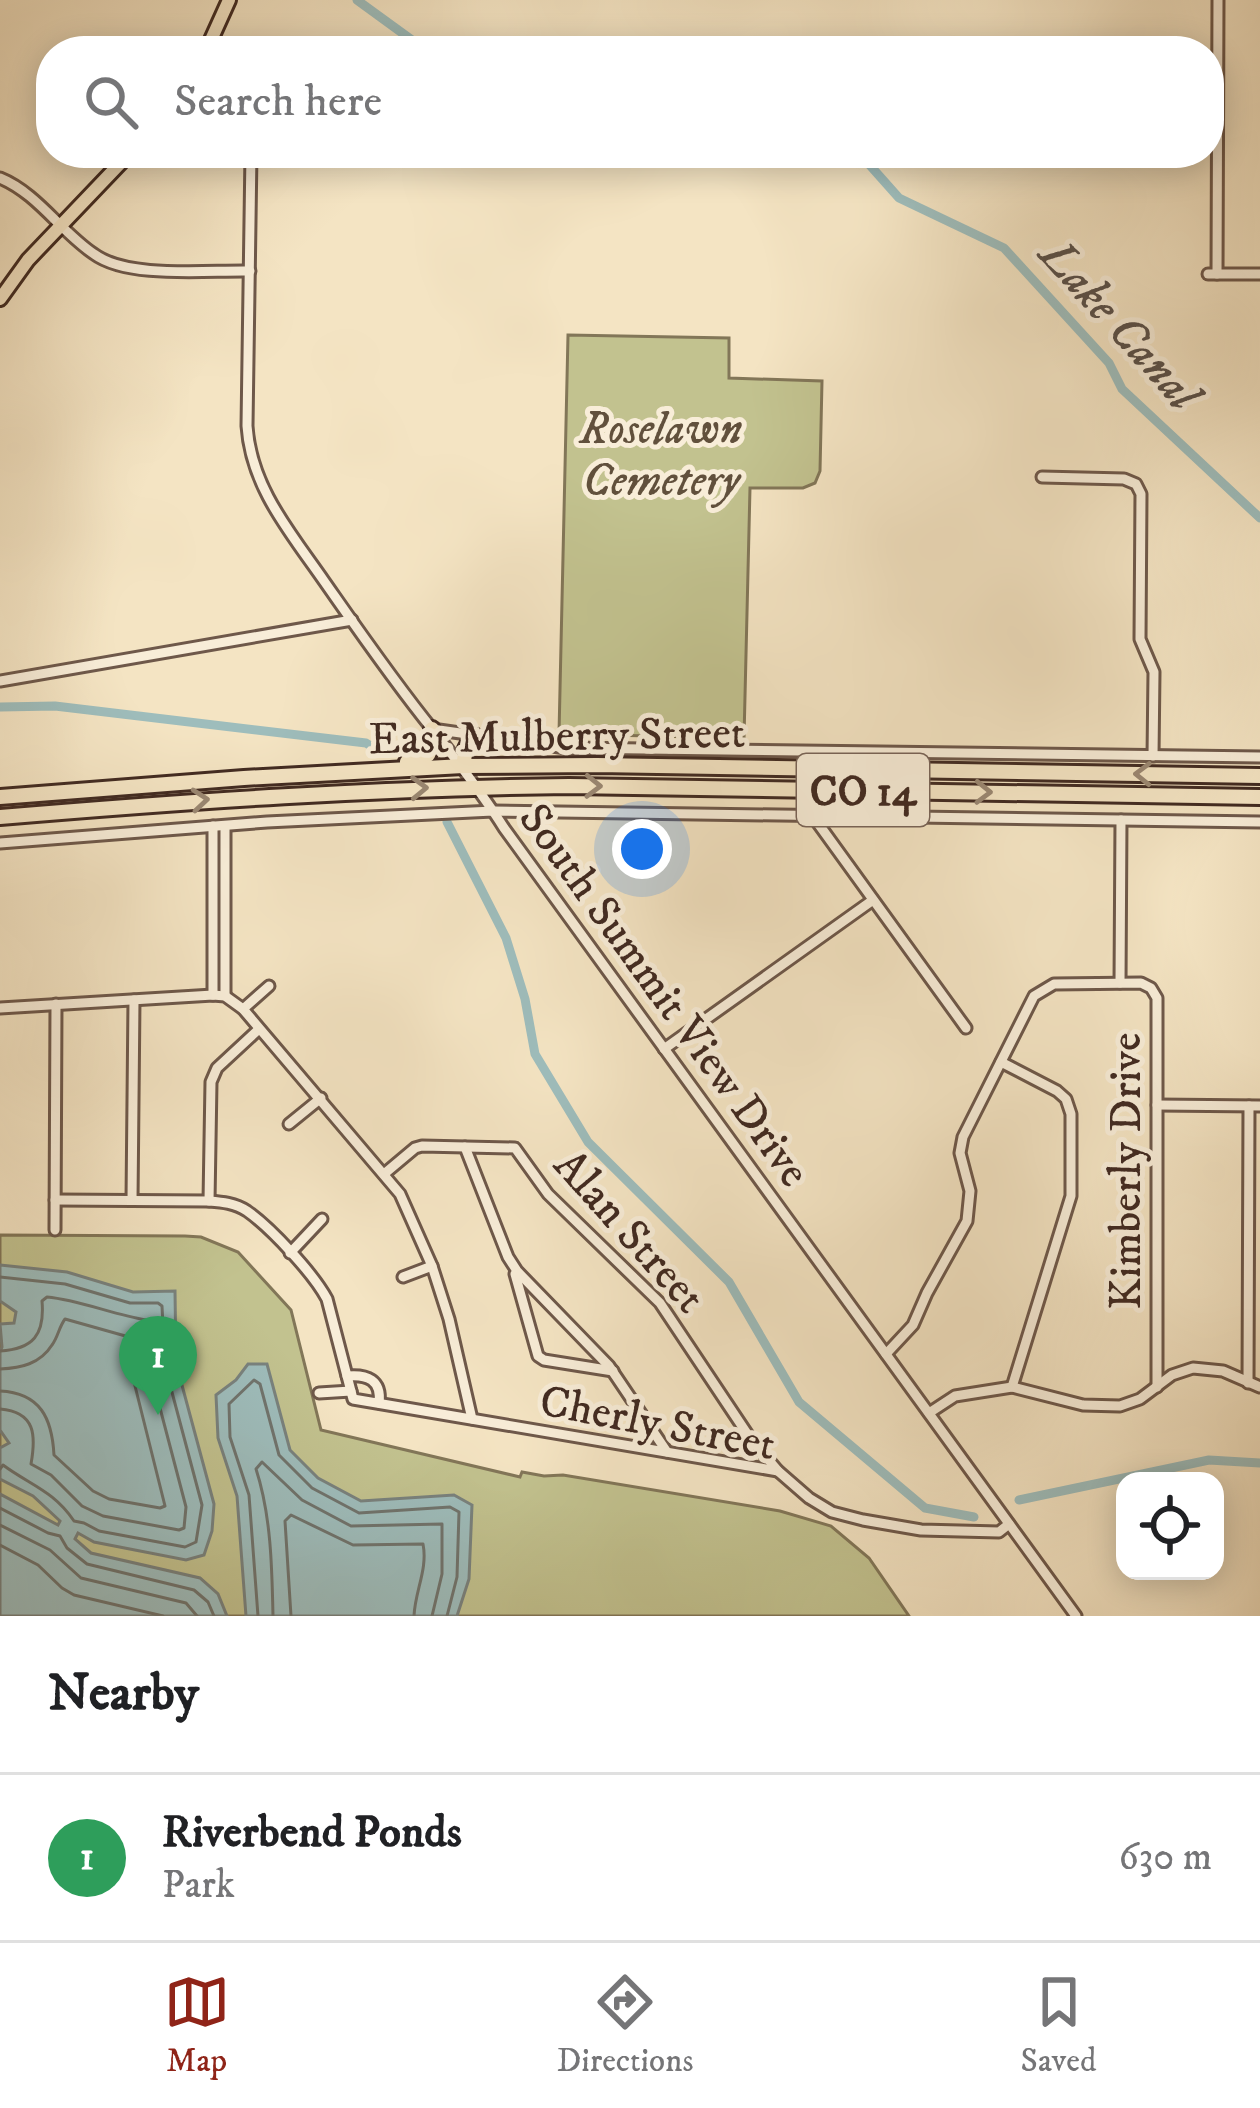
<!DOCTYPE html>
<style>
:root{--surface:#fff;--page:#f2f2f2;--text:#202124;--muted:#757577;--line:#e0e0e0;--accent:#8f2418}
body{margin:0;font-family:"IM FELL DW Pica",serif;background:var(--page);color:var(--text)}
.controls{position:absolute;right:36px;bottom:36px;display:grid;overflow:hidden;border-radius:24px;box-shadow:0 6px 30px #0003}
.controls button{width:108px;height:108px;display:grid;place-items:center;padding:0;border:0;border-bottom:3px solid var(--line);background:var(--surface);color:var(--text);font:60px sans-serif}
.you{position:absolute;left:642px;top:849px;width:42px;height:42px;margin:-30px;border:9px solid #fff;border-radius:50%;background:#1a73e8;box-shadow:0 0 0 18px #1a73e833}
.badge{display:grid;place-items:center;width:78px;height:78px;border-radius:50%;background:var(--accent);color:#fff;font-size:39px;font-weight:700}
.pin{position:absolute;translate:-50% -99px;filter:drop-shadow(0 3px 6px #0008)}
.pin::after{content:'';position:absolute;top:63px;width:42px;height:36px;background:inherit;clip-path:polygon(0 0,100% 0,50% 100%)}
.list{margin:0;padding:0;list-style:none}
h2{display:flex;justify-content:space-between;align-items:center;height:156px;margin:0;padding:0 48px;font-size:51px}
h2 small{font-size:39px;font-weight:400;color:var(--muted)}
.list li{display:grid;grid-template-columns:78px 1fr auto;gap:36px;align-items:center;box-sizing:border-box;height:168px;padding:0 48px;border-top:3px solid var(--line)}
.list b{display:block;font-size:45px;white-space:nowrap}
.list p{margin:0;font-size:39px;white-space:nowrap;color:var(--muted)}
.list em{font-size:39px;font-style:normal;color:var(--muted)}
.icon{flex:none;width:66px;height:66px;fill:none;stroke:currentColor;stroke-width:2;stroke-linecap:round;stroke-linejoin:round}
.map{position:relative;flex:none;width:1260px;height:1616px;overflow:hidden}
.search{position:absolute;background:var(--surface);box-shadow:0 6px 30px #0003;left:36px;right:36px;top:36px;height:132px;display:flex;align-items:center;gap:30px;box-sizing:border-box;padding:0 42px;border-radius:48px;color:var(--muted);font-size:45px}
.sheet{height:324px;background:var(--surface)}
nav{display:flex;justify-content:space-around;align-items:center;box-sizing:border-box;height:168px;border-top:3px solid var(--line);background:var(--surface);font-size:33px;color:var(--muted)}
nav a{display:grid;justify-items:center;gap:6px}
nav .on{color:var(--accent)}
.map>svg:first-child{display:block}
.green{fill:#c2c28f;stroke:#827658;stroke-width:3}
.water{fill:#9ebdbc;stroke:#79827e;stroke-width:3}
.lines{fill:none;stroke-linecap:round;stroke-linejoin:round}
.shore{stroke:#70746e;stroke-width:3}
.canal{stroke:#9ebdbc;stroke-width:9}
.minor-casing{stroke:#6e584a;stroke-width:15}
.major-casing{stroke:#412a21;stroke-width:18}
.highway-casing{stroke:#412a21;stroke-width:20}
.minor{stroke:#f8edd8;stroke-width:9}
.major{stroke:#f4e4c3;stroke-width:12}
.highway{stroke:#f4e4c3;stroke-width:14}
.oneway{stroke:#9a8772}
.labels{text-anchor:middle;stroke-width:10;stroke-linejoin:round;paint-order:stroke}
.shield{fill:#f8edd8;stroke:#786458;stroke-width:3}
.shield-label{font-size:42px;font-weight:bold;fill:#412a21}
.park-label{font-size:45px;font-style:italic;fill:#61503c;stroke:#f8edd8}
.street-label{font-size:45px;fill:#412a21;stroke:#f8edd8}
.water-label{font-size:48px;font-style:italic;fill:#584f48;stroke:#f8edd8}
</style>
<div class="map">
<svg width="1260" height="1616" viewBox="0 0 1260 1616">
<rect width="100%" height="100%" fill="#f4e4c3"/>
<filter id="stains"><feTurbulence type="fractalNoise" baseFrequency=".00167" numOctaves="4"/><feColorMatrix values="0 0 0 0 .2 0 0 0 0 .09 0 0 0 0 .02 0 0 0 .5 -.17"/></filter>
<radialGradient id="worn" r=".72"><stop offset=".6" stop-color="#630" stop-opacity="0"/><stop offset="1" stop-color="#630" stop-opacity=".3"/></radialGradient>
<g class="green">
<polygon points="568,335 729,338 729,378 822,381 820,471 815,483 803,488 750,488 744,738 559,734"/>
<polygon points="0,1235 185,1236 201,1237 238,1252 291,1310 321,1430 520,1477 522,1472 544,1476 563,1475 780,1511 831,1526 869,1558 909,1616 0,1616"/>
</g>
<g class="water">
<polygon points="0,1265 67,1272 133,1292 175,1291 176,1363 214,1504 212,1531 204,1555 186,1560 94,1542 78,1533 75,1539 91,1553 200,1578 218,1594 227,1616 0,1616 0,1494 58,1525 60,1521 33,1496 0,1479 0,1448 9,1443 0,1430 0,1352 2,1347 0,1324 14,1323 16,1312 0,1301"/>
<polygon points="248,1364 267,1364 290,1450 318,1478 361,1501 454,1495 472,1505 469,1579 457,1616 246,1616 237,1496 218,1438 216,1395 236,1380"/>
</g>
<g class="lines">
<g class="shore">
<path d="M0,1277L65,1284L130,1303H158L162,1306L165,1366L202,1505L196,1542L185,1547L99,1531L84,1523L74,1521C54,1491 30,1485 3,1465L0,1469"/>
<path d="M0,1351C33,1349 45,1335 42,1301L47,1297C80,1300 114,1315 147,1320L150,1370L186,1507L184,1528L179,1530L103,1516L82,1506L51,1475L31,1464C36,1436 36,1412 0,1409"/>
<path d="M0,1369C21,1368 40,1364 52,1345C58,1337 59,1327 65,1319L129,1337L132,1374L165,1506L160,1508L109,1499L93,1491L54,1455C52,1419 41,1393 0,1391"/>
<polyline points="0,1508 48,1533 60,1536 67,1548 87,1564 194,1590 208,1602 214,1616"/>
<polyline points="0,1525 50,1550 81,1578 186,1603 197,1616"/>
<polyline points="0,1545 38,1565 62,1588 74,1595 163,1616"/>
<polyline points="258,1616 249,1495 230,1437 229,1404 254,1380 260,1384 279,1455 312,1488 359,1513 450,1507 459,1512 457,1577 447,1616"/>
<path d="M273,1616C272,1567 271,1515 256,1469L262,1462L302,1500L351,1526L442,1524V1574L432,1616"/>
<path d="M291,1616L285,1521L291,1515L353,1545L423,1544C428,1569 415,1591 414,1616"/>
</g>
<g class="canal">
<polyline points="357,0 427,51"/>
<polyline points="859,153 899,198 1004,248 1109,363 1122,389 1260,518"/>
<polyline points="0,707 55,706 366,743 377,750"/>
<polyline points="447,822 506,938 525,999 535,1054 588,1142 729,1282 799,1402 925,1508 974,1517"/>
<polyline points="1019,1500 1209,1460 1260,1463"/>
</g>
<g class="minor-casing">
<g id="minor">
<path d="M251,153L247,426C251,487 290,532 324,581C359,631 394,682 433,730C458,762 482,793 504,828L1076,1616"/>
<path d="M0,178C37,193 61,232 94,254C128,279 207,270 250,271"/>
<polyline points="1208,274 1260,274"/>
<polyline points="1217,274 1218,0"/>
<polyline points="1042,477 1124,479 1136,484 1141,494 1140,639 1154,672 1153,756"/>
<polyline points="0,681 352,620"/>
<polyline points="432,729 566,748 1260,757"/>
<polyline points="812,815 966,1028"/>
<polyline points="213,826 213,995"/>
<polyline points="225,826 225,996"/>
<polyline points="0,843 267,822 493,811 1260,822"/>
<polyline points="1120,983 1121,820"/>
<polyline points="0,1008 213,995 225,996 243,1009 400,1194 432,1266 449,1319 472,1419"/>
<polyline points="243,1009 269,986"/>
<polyline points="664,1049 873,900"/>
<polyline points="1001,1062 1057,1091 1066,1099 1071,1114 1071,1196 1012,1387"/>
<polyline points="1157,1105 1260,1106"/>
<polyline points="289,1124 321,1098"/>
<polyline points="465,1147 508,1257 517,1271 609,1366 667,1452"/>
<polyline points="384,1174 415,1148 422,1146 515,1148 548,1194 660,1303 750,1438 778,1471 809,1498 832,1512 863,1520 921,1530 999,1532 1009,1524"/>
<path d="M55,1200L209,1201C222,1202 235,1203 247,1211C271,1228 313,1273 327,1299L353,1399L778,1471"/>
<polyline points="132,1200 134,1000"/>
<polyline points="209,1201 211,1082 217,1068 259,1029"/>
<polyline points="55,1230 56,1004"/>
<polyline points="290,1253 322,1219"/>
<polyline points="515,1274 538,1356 544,1360 613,1371"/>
<polyline points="403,1277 432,1266"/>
<polyline points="886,1354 913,1325 927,1293 967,1221 970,1191 960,1153 963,1137 1034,996 1054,984 1141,983 1151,988 1157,998 1157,1387"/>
<path d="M347,1376C367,1374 382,1380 379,1403"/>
<polyline points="1248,1383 1249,1106"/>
<polyline points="319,1393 351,1391"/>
<polyline points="929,1413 955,1396 1012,1387 1083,1405 1120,1406 1140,1399 1172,1375 1193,1368 1223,1371 1260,1387"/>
</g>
</g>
<g class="major-casing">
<g id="major">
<polyline points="206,51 229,0"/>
<polyline points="0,299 28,260 130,153"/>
</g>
</g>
<g class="highway-casing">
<g id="highway">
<polyline points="407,762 428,755 432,746 432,729"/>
<polyline points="463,766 466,749 473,735"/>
<polyline points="0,797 244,778 463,766 597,765 1260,776"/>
<path d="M0,817C190,801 378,788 569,786L1260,797"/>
</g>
</g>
<use href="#minor" class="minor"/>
<use href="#major" class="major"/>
<use href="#highway" class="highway"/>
</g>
<defs><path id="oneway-chevron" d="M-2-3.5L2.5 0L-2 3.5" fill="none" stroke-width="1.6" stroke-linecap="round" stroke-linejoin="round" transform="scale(3)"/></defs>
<g class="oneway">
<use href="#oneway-chevron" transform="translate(1143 774) rotate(-179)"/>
<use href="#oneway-chevron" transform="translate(593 786) rotate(1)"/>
<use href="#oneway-chevron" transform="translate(419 788) rotate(-2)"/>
<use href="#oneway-chevron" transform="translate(983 792) rotate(1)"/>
<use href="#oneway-chevron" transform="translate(200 800) rotate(-5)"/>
</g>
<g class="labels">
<rect class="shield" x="797" y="754" width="132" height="72" rx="9"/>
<g class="shield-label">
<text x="863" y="805">CO 14</text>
</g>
<g class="park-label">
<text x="661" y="443">Roselawn<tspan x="661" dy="52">Cemetery</tspan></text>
</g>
<g class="street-label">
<text transform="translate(557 734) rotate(-1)" y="16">East Mulberry Street</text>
<text transform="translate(666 994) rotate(54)" y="16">South Summit View Drive</text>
<text transform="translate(1124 1171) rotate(-90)" y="16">Kimberly Drive</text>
<text transform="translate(631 1230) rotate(48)" y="16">Alan Street</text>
<text transform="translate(658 1421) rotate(11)" y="16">Cherly Street</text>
</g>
<g class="water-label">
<text transform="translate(1121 323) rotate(48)" y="17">Lake Canal</text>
</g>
</g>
<rect width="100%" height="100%" filter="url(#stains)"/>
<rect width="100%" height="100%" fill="url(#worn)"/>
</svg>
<div class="controls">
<button><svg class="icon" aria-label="locate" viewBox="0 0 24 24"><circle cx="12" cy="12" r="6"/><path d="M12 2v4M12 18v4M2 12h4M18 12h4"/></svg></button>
</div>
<div class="you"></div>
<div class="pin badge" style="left:158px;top:1415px;background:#2e9e5b">1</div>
<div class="search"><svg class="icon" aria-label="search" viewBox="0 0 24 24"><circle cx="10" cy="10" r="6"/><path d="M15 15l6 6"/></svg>Search here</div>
</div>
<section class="sheet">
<h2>Nearby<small></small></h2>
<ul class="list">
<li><span class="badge" style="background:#2e9e5b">1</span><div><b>Riverbend Ponds</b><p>Park</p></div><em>630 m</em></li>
</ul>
</section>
<nav>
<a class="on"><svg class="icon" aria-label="map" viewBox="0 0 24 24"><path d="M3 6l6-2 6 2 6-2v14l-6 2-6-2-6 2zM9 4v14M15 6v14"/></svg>Map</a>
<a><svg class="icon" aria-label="directions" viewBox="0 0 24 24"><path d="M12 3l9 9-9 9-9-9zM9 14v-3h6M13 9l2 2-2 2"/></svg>Directions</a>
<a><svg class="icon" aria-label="saved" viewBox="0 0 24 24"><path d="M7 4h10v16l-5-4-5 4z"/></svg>Saved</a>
</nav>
